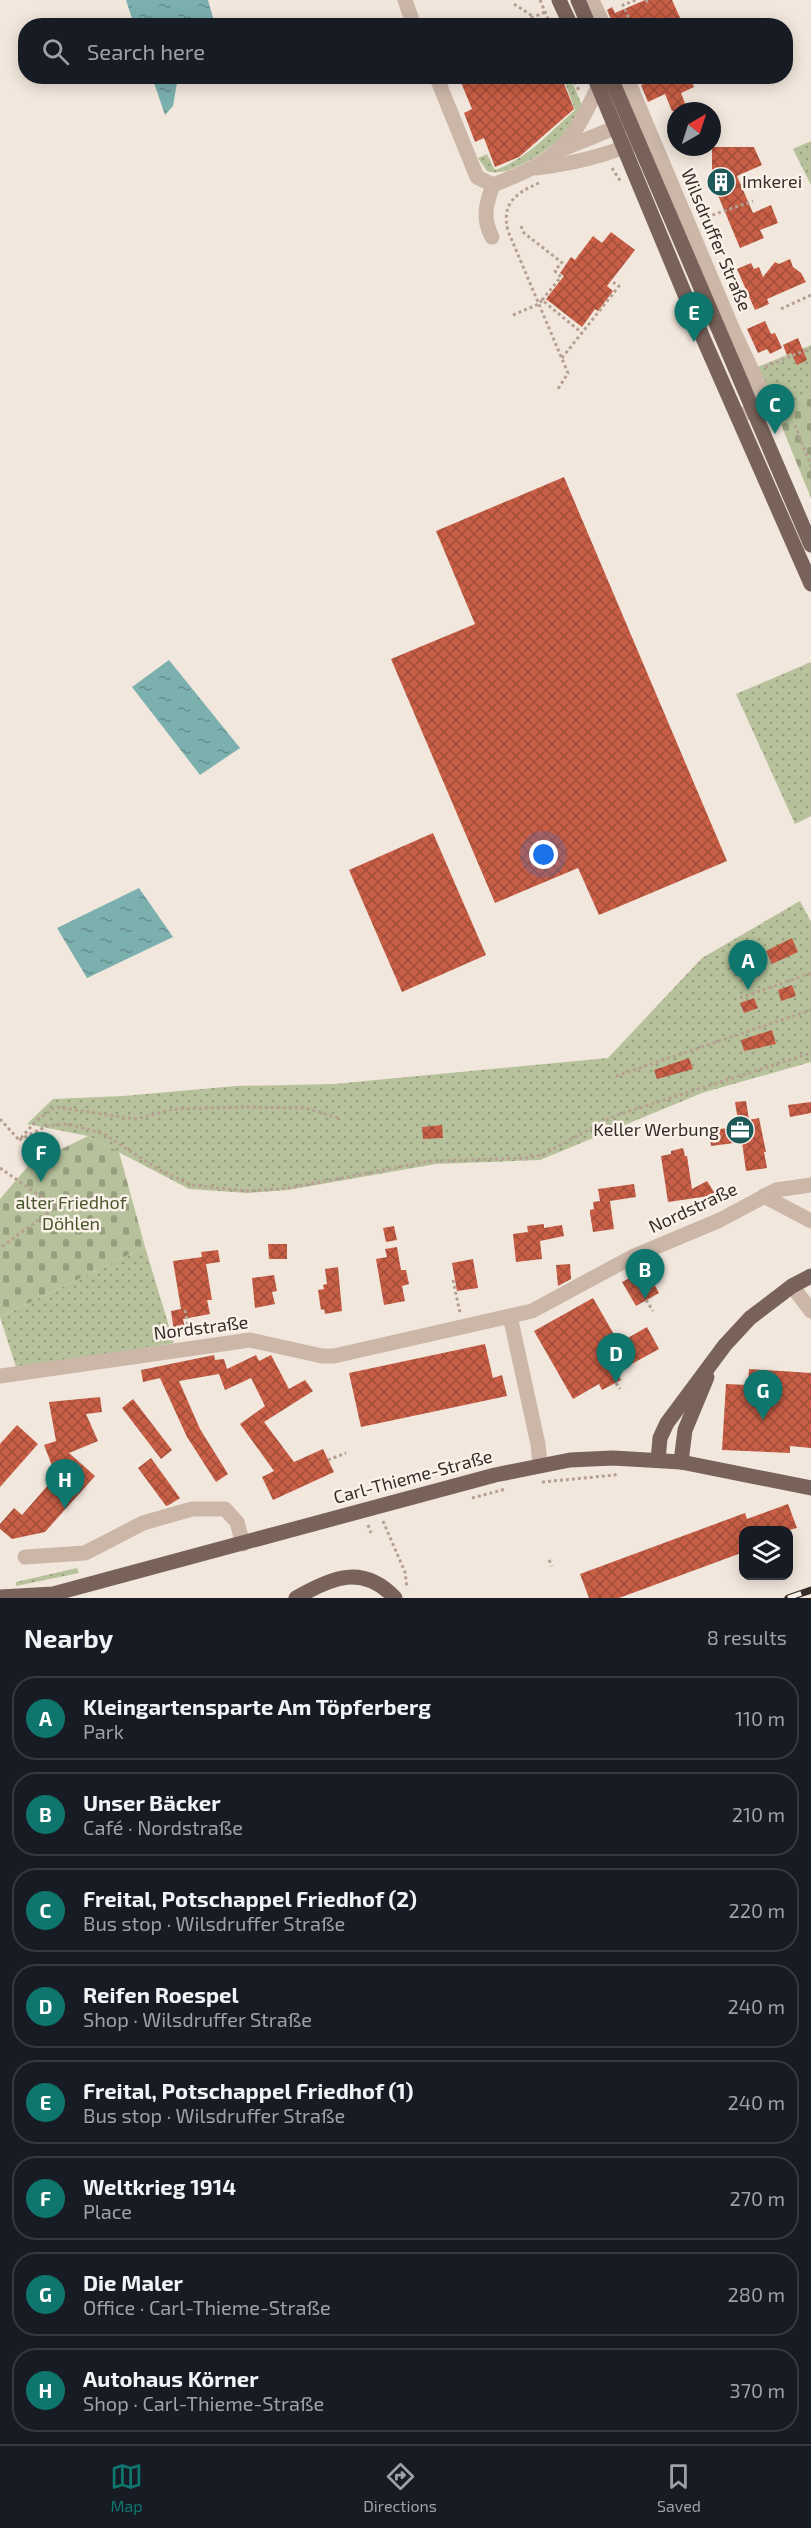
<!DOCTYPE html>
<meta charset="utf-8">
<style>
:root{--surface:#171b24;--page:#20242c;--text:#f1f3f6;--muted:#9ea1a6;--line:#363941;--accent:#0f766e}
body{margin:0;font-family:"Exo 2",sans-serif;background:var(--page);color:var(--text)}
.controls{position:absolute;right:18px;bottom:18px;display:grid;overflow:hidden;border-radius:12px;box-shadow:0 3px 15px #0003}
.controls button{width:54px;height:54px;display:grid;place-items:center;padding:0;border:0;border-bottom:2px solid var(--line);background:var(--surface);color:var(--text);font:30px sans-serif}
.compass{position:absolute;left:667px;top:102px;width:54px;height:54px;border-radius:50%;background:var(--surface);box-shadow:0 3px 15px #0003;rotate:39deg}
.you{position:absolute;left:544px;top:855px;width:21px;height:21px;margin:-15px;border:4px solid #fff;border-radius:50%;background:#1a73e8;box-shadow:0 0 0 9px #1a73e833}
.badge{display:grid;place-items:center;width:39px;height:39px;border-radius:50%;background:var(--accent);color:#fff;font-size:20px;font-weight:700}
.pin{position:absolute;translate:-50% -50px;filter:drop-shadow(0 2px 3px #0008)}
.pin::after{content:'';position:absolute;top:32px;width:21px;height:18px;background:inherit;clip-path:polygon(0 0,100% 0,50% 100%)}
.list{margin:0;padding:0;list-style:none}
h2{display:flex;justify-content:space-between;align-items:center;height:78px;margin:0;padding:0 24px;font-size:26px}
h2 small{font-size:20px;font-weight:400;color:var(--muted)}
.list li{display:grid;grid-template-columns:39px 1fr auto;gap:18px;align-items:center;box-sizing:border-box;height:84px;margin:0 12px 12px;padding:0 12px;border:2px solid var(--line);border-radius:24px}
.list b{display:block;font-size:22px;white-space:nowrap}
.list p{margin:0;font-size:20px;white-space:nowrap;color:var(--muted)}
.list em{font-size:20px;font-style:normal;color:var(--muted)}
.icon{flex:none;width:33px;height:33px;fill:none;stroke:currentColor;stroke-width:2;stroke-linecap:round;stroke-linejoin:round}
.map{position:relative;flex:none;width:811px;height:1598px;overflow:hidden}
.search{position:absolute;background:var(--surface);box-shadow:0 3px 15px #0003;left:18px;right:18px;top:18px;height:66px;display:flex;align-items:center;gap:15px;box-sizing:border-box;padding:0 21px;border-radius:24px;color:var(--muted);font-size:22px}
.sheet{height:846px;background:var(--surface)}
nav{display:flex;justify-content:space-around;align-items:center;box-sizing:border-box;height:84px;border-top:2px solid var(--line);background:var(--surface);font-size:16px;color:var(--muted)}
nav a{display:grid;justify-items:center;gap:3px}
nav .on{color:var(--accent)}
.map>svg:first-child{display:block}
.green{fill:url(#green-dots)}
.cemetery{fill:url(#cemetery-stones)}
.water{fill:url(#water-ripples)}
.building{fill:url(#building-cross-hatch)}
.lines{fill:none;stroke-linecap:round;stroke-linejoin:round}
.path{stroke:#b7a092;stroke-width:3;stroke-dasharray:3 3;stroke-linecap:butt}
.minor{stroke:#cbb6a8;stroke-width:15}
.major{stroke:#796259;stroke-width:15}
.rail-casing{stroke:#372c28;stroke-width:7}
.rail{stroke:#faf1e9;stroke-width:4.5;stroke-dasharray:14;stroke-linecap:butt}
.labels{text-anchor:middle;stroke-width:5;stroke-linejoin:round;paint-order:stroke}
.poi-label{font-size:18px;fill:#372c28;stroke:#faf1e9;text-anchor:start}
.street-label{font-size:18px;fill:#372c28;stroke:#faf1e9}
.park-label{font-size:18px;fill:#49562b;stroke:#faf1e9}
</style>
<div class="map">
<svg width="811" height="1598" viewBox="0 0 811 1598">
<defs>
<pattern id="green-dots" width="8" height="8" patternUnits="userSpaceOnUse" patternTransform="scale(1.5)"><rect width="8" height="8" fill="#b7c29c"/><path d="M2 2h.1M6 6h.1" fill="none" stroke="#969e7f" stroke-width="1.8" stroke-linecap="round"/></pattern>
<pattern id="cemetery-stones" width="16" height="16" patternUnits="userSpaceOnUse" patternTransform="scale(1.5)"><rect width="16" height="16" fill="#b7c29c"/><path d="M2 7V4a2 2 0 0 1 4 0v3zM10 15v-3a2 2 0 0 1 4 0v3z" fill="#969e7f"/></pattern>
<pattern id="water-ripples" width="26" height="14" patternUnits="userSpaceOnUse" patternTransform="scale(1.5)"><rect width="26" height="14" fill="#7bb0af"/><path d="M2 4q2-2 4 0t4 0M15 11q2-2 4 0t4 0" fill="none" stroke="#668f8e"/></pattern>
<pattern id="building-cross-hatch" width="8" height="8" patternUnits="userSpaceOnUse" patternTransform="scale(1.5)"><rect width="8" height="8" fill="#c75e45"/><path d="M0 0l8 8M0 8l8-8" fill="none" stroke="#a24e3a"/></pattern>
</defs>
<rect width="100%" height="100%" fill="#f2e7dc"/>
<g class="green">
<path d="M563,77H570L584,110C576,119 568,130 559,139C546,152 505,179 487,171L478,158L487,154L495,170C526,160 551,131 575,110Z"/>
<polygon points="811,141 811,185 793,149"/>
<polygon points="811,345 811,393 775,410 770,394 755,368"/>
<polygon points="811,662 811,816 795,824 736,694"/>
<polygon points="800,901 811,922 811,1062 702,1093 540,1160 436,1164 288,1190 247,1193 189,1189 88,1136 27,1124 53,1099 123,1096 236,1086 334,1084 608,1058 702,958"/>
<polygon points="145,1247 174,1343 17,1370 0,1317"/>
<polygon points="77,1568 79,1573 16,1586 16,1582"/>
</g>
<g class="cemetery">
<polygon points="811,393 811,498 775,410"/>
<polygon points="88,1136 119,1152 145,1247 0,1317 0,1199 29,1165"/>
</g>
<g class="water">
<polygon points="126,0 208,0 215,25 134,25"/>
<polygon points="152,77 178,77 173,106 165,115"/>
<polygon points="169,660 240,748 200,775 132,687"/>
<polygon points="139,888 173,937 87,978 57,928"/>
</g>
<g class="building">
<polygon points="645,0 672,0 681,20 667,26 614,26 607,10 612,7 615,13"/>
<polygon points="468,76 561,76 574,109 519,157 495,167 484,138 475,142 464,113 472,109 460,80"/>
<polygon points="662,76 689,76 694,87 681,93 688,111 672,111 665,94 648,102 641,85"/>
<polygon points="712,147 754,147 762,165 737,176 753,213 771,205 778,223 760,230 764,238 740,248 712,181"/>
<polygon points="611,232 635,250 607,286 613,291 598,311 595,309 582,327 546,299 564,276 560,273 571,257 575,260 593,236 602,243"/>
<polygon points="790,259 793,267 801,273 806,282 767,299 769,304 755,310 737,269 751,263 754,269 759,267 763,277 775,262 779,264"/>
<polygon points="765,321 771,334 775,333 782,348 770,354 767,349 758,353 747,329"/>
<polygon points="798,338 807,360 797,365 791,353 787,355 783,345"/>
<polygon points="564,477 727,861 599,915 578,868 495,903 391,659 475,624 436,531"/>
<polygon points="433,833 486,955 402,992 349,870"/>
<polygon points="792,938 798,952 772,964 766,951"/>
<polygon points="792,985 796,996 781,1001 778,990"/>
<polygon points="754,998 758,1008 744,1013 740,1003"/>
<polygon points="772,1030 776,1044 744,1051 741,1040"/>
<polygon points="689,1058 693,1069 657,1079 654,1070"/>
<polygon points="746,1101 749,1120 759,1118 766,1152 764,1152 767,1168 746,1171 742,1142 711,1146 709,1130 739,1127 735,1102"/>
<polygon points="811,1102 811,1113 790,1117 788,1105"/>
<polygon points="442,1125 443,1138 423,1139 422,1127"/>
<polygon points="683,1148 685,1156 687,1156 692,1189 707,1181 716,1195 668,1202 661,1156 671,1154 671,1151"/>
<polygon points="634,1184 636,1197 610,1201 614,1229 593,1232 590,1213 590,1210 594,1209 593,1202 600,1201 598,1189"/>
<polygon points="544,1224 544,1228 562,1225 564,1236 540,1241 542,1259 516,1262 513,1234 528,1232 527,1226"/>
<polygon points="394,1226 397,1240 386,1242 383,1228"/>
<polygon points="268,1244 287,1244 287,1259 269,1259"/>
<polygon points="397,1247 401,1270 406,1270 409,1284 402,1286 405,1301 384,1305 376,1259 387,1257 385,1249"/>
<polygon points="218,1250 220,1262 206,1264 212,1300 207,1300 210,1314 183,1319 185,1328 174,1331 171,1311 181,1309 173,1261 202,1257 201,1252"/>
<polygon points="473,1259 478,1288 457,1291 452,1263"/>
<polygon points="570,1264 571,1279 558,1286 556,1265"/>
<polygon points="338,1267 342,1311 325,1314 324,1309 321,1310 318,1290 324,1289 323,1285 327,1284 325,1269"/>
<polygon points="646,1269 659,1293 636,1306 622,1282"/>
<polygon points="274,1275 277,1291 272,1292 275,1304 255,1308 252,1278"/>
<polygon points="593,1298 619,1343 647,1327 659,1349 617,1372 621,1380 602,1390 599,1384 573,1399 534,1331"/>
<polygon points="485,1344 493,1378 502,1375 507,1396 361,1427 349,1373"/>
<polygon points="214,1355 215,1360 224,1359 227,1369 256,1355 259,1361 271,1355 289,1389 305,1380 313,1391 264,1422 294,1462 323,1449 334,1472 273,1500 262,1477 274,1471 240,1424 265,1406 251,1378 225,1390 219,1374 179,1381 200,1429 228,1474 216,1482 187,1437 160,1378 143,1382 141,1370"/>
<polygon points="749,1369 811,1373 811,1448 790,1446 790,1453 722,1450 726,1384 748,1385"/>
<polygon points="100,1397 102,1412 86,1414 98,1441 69,1453 95,1476 45,1532 12,1539 0,1529 0,1524 14,1508 22,1515 56,1476 44,1445 56,1441 49,1402"/>
<polygon points="133,1399 172,1450 161,1459 122,1408"/>
<polygon points="17,1425 38,1444 0,1487 0,1444"/>
<polygon points="151,1458 180,1498 169,1505 166,1506 138,1468"/>
<polygon points="788,1504 797,1528 789,1530 744,1530 744,1552 619,1598 589,1598 580,1574 745,1513 747,1519"/>
</g>
<g class="lines">
<g class="path">
<polyline points="540,0 551,26"/>
<polyline points="646,0 648,3"/>
<polyline points="514,4 534,17"/>
<polyline points="520,23 545,12"/>
<polyline points="626,26 631,23 623,5 636,0"/>
<polyline points="573,76 579,91"/>
<polyline points="612,168 621,182"/>
<path d="M539,183C516,193 501,203 508,231L568,373L558,389"/>
<polyline points="701,219 753,201"/>
<polyline points="521,226 524,233 565,265"/>
<polyline points="542,300 561,277 555,271 561,263"/>
<polyline points="781,309 811,295"/>
<polyline points="513,315 539,304 542,300 582,333"/>
<polyline points="562,358 619,286 611,281"/>
<polyline points="765,367 811,348"/>
<polyline points="795,425 811,466"/>
<polyline points="740,998 811,973"/>
<polyline points="616,1076 811,1010"/>
<polyline points="0,1119 19,1140"/>
<polyline points="21,1138 37,1120 56,1107 136,1119 174,1109 242,1107 306,1108 338,1118"/>
<polyline points="19,1140 47,1126 68,1124 104,1134 158,1169 191,1185 248,1191 288,1188 431,1161 528,1158 544,1154 614,1116 811,1053"/>
<polyline points="0,1168 56,1207 0,1248"/>
<polyline points="453,1280 460,1313"/>
<polyline points="646,1300 653,1311"/>
<polyline points="185,1310 190,1335"/>
<polyline points="616,1383 620,1389"/>
<polyline points="328,1460 346,1453"/>
<polyline points="542,1482 615,1475 618,1472"/>
<polyline points="472,1498 506,1489"/>
<polyline points="383,1521 405,1572 407,1588"/>
<polyline points="368,1525 371,1533"/>
<polyline points="549,1560 552,1566"/>
</g>
<g class="minor">
<polyline points="405,0 414,26"/>
<polyline points="592,0 604,26"/>
<path d="M436,76L477,177L493,185C555,161 570,148 598,87"/>
<polyline points="626,76 733,330 763,394 766,402 764,407 741,415"/>
<polyline points="560,150 627,123"/>
<path d="M536,168C571,164 602,157 634,143"/>
<path d="M492,237C482,218 486,204 493,185"/>
<polyline points="764,1196 811,1221"/>
<polyline points="792,1286 811,1311"/>
<polyline points="510,1316 538,1444 540,1466"/>
<polyline points="0,1376 250,1340 322,1356 334,1356 532,1311 632,1257 720,1220 776,1190 811,1185"/>
<polyline points="25,1557 85,1553 143,1523 192,1509 225,1509 237,1522 243,1544"/>
</g>
<g class="major">
<polyline points="559,0 571,26"/>
<polyline points="578,0 589,26"/>
<polyline points="594,76 703,338 811,584"/>
<polyline points="610,76 811,545"/>
<polyline points="658,1460 660,1438 667,1423 725,1345 750,1318 792,1286 811,1276"/>
<polyline points="681,1462 685,1430 707,1377"/>
<polyline points="0,1597 53,1594 495,1475 570,1460 613,1458 681,1462 811,1488"/>
<path d="M296,1598C332,1577 363,1564 395,1598"/>
</g>
<g class="rail-casing">
<polyline id="rail" points="788,1598 811,1590"/>
</g>
<use href="#rail" class="rail"/>
</g>
<defs>
<g id="building-disc" transform="scale(1.5)"><circle r="9.5" fill="#1d5959" stroke="#faf1e9"/><path d="M-4-6H4V6H1V3H-1V6H-4ZM-2.5-4.3h1.7v1.8h-1.7ZM.8-4.3h1.7v1.8H.8ZM-2.5-1h1.7V.8h-1.7ZM.8-1h1.7V.8H.8Z" fill="#fff"/></g>
<g id="office-disc" transform="scale(1.5)"><circle r="9.5" fill="#1d5959" stroke="#faf1e9"/><path d="M-6-3h4V-5.5h4V-3h4V5H-6ZM-1-4.5V-3h2v-1.5ZM-6 0V1H6V0Z" fill="#fff"/></g>
</defs>
<g fill-rule="evenodd">
<use href="#building-disc" x="721" y="182"/>
<use href="#office-disc" x="740" y="1130"/>
</g>
<g class="labels">
<g class="poi-label">
<text x="742" y="188">Imkerei</text>
<text x="719" y="1136" text-anchor="end">Keller Werbung</text>
</g>
<g class="street-label">
<text transform="translate(716 240) rotate(67)" y="6">Wilsdruffer Straße</text>
<text transform="translate(693 1208) rotate(-25)" y="6">Nordstraße</text>
<text transform="translate(201 1328) rotate(-7)" y="6">Nordstraße</text>
<text transform="translate(413 1477) rotate(-15)" y="6">Carl-Thieme-Straße</text>
</g>
<g class="park-label">
<text x="71" y="1209">alter Friedhof<tspan x="71" dy="21">Döhlen</tspan></text>
</g>
</g>
</svg>
<div class="controls">
<button><svg class="icon" aria-label="layers" viewBox="0 0 24 24"><path d="M12 4l9 5-9 5-9-5zM3 14l9 5 9-5"/></svg></button>
</div>
<svg class="compass" viewBox="-18 -18 36 36"><path d="M0-13l5 13h-10z" fill="#e53935"/><path d="M0 13l5-13h-10z" fill="#9ea1a6"/></svg>
<div class="you"></div>
<div class="pin badge" style="left:748px;top:990px">A</div>
<div class="pin badge" style="left:645px;top:1299px">B</div>
<div class="pin badge" style="left:775px;top:434px">C</div>
<div class="pin badge" style="left:616px;top:1383px">D</div>
<div class="pin badge" style="left:694px;top:342px">E</div>
<div class="pin badge" style="left:41px;top:1182px">F</div>
<div class="pin badge" style="left:763px;top:1420px">G</div>
<div class="pin badge" style="left:65px;top:1509px">H</div>
<div class="search"><svg class="icon" aria-label="search" viewBox="0 0 24 24"><circle cx="10" cy="10" r="6"/><path d="M15 15l6 6"/></svg>Search here</div>
</div>
<section class="sheet">
<h2>Nearby<small>8 results</small></h2>
<ul class="list">
<li><span class="badge">A</span><div><b>Kleingartensparte Am Töpferberg</b><p>Park</p></div><em>110 m</em></li>
<li><span class="badge">B</span><div><b>Unser Bäcker</b><p>Café · Nordstraße</p></div><em>210 m</em></li>
<li><span class="badge">C</span><div><b>Freital, Potschappel Friedhof (2)</b><p>Bus stop · Wilsdruffer Straße</p></div><em>220 m</em></li>
<li><span class="badge">D</span><div><b>Reifen Roespel</b><p>Shop · Wilsdruffer Straße</p></div><em>240 m</em></li>
<li><span class="badge">E</span><div><b>Freital, Potschappel Friedhof (1)</b><p>Bus stop · Wilsdruffer Straße</p></div><em>240 m</em></li>
<li><span class="badge">F</span><div><b>Weltkrieg 1914</b><p>Place</p></div><em>270 m</em></li>
<li><span class="badge">G</span><div><b>Die Maler</b><p>Office · Carl-Thieme-Straße</p></div><em>280 m</em></li>
<li><span class="badge">H</span><div><b>Autohaus Körner</b><p>Shop · Carl-Thieme-Straße</p></div><em>370 m</em></li>
</ul>
</section>
<nav>
<a class="on"><svg class="icon" aria-label="map" viewBox="0 0 24 24"><path d="M3 6l6-2 6 2 6-2v14l-6 2-6-2-6 2zM9 4v14M15 6v14"/></svg>Map</a>
<a><svg class="icon" aria-label="directions" viewBox="0 0 24 24"><path d="M12 3l9 9-9 9-9-9zM9 14v-3h6M13 9l2 2-2 2"/></svg>Directions</a>
<a><svg class="icon" aria-label="saved" viewBox="0 0 24 24"><path d="M7 4h10v16l-5-4-5 4z"/></svg>Saved</a>
</nav>
